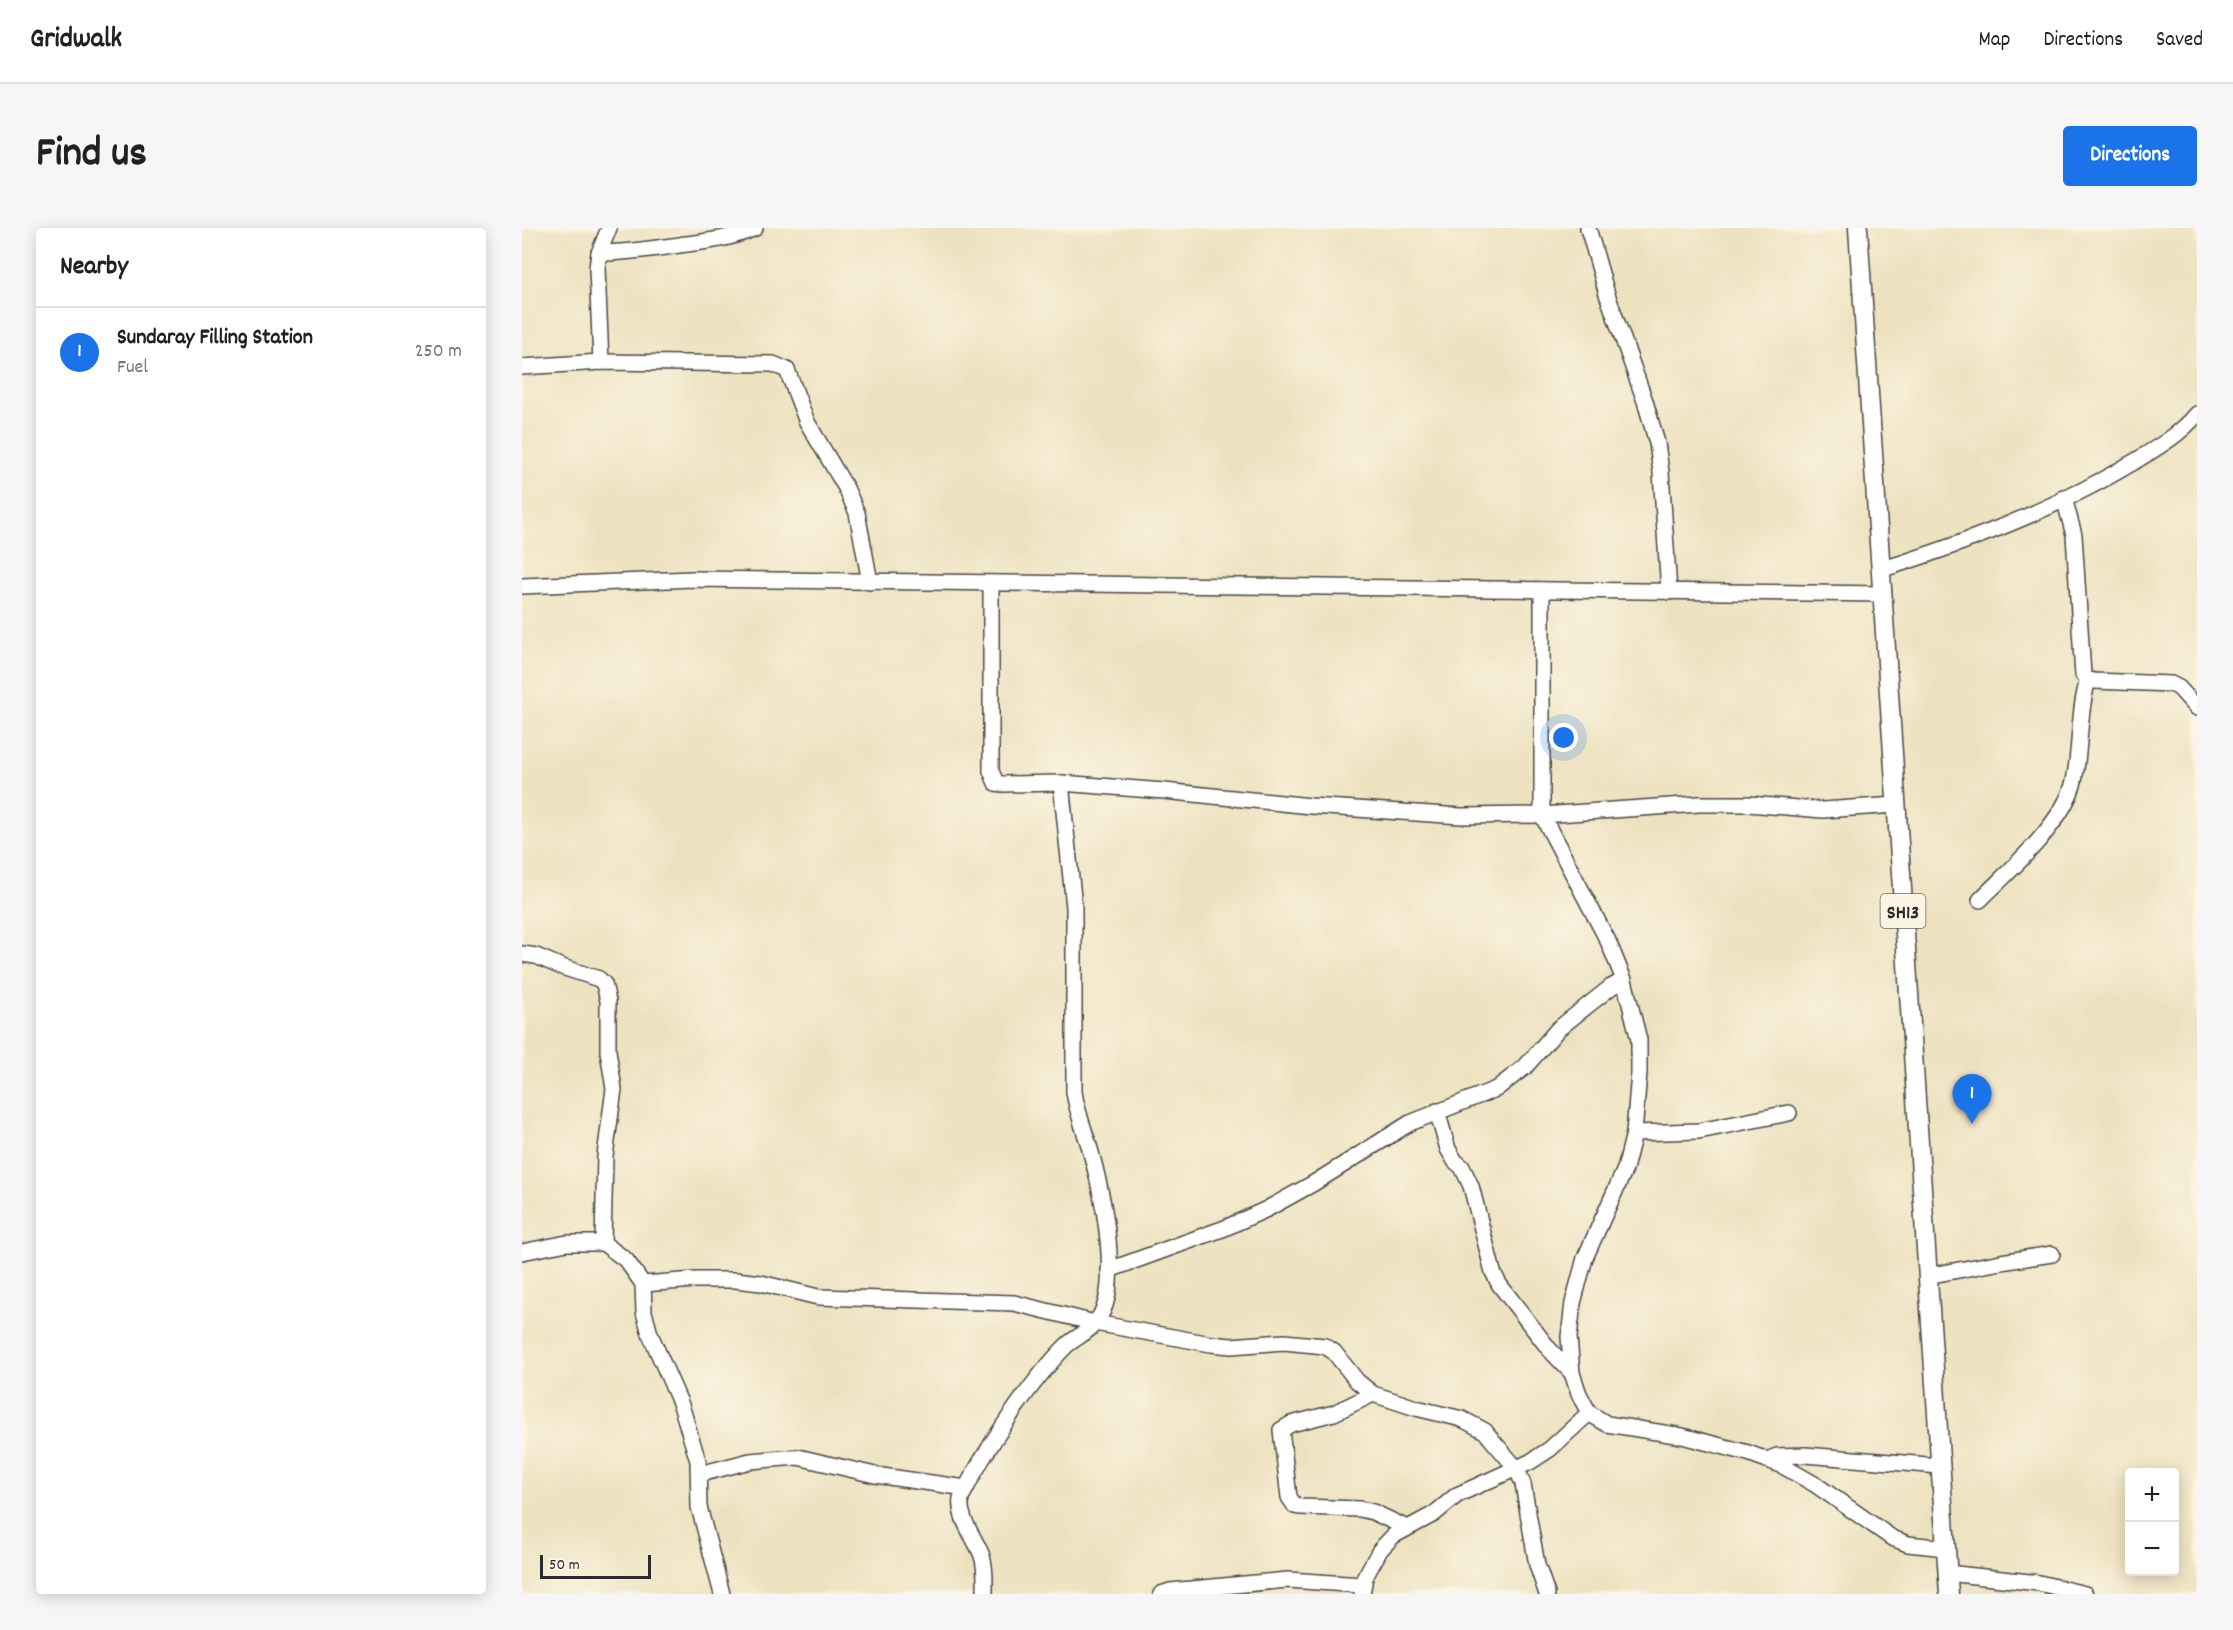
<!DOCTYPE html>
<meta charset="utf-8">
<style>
:root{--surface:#fff;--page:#f6f6f6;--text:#202124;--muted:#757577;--line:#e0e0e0;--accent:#1a73e8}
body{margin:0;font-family:Dekko,sans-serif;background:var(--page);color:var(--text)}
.controls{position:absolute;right:18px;bottom:18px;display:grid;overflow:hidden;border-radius:6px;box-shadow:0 3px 15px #0003}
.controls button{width:54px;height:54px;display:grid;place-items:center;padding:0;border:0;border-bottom:2px solid var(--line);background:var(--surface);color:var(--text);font:30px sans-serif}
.scale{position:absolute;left:18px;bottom:15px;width:111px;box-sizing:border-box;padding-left:6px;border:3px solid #2b2b2b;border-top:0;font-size:16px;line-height:21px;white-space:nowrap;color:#2b2b2b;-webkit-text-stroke:4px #fcf5e5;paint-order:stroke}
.you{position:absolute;left:1042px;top:510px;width:21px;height:21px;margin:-15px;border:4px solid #fff;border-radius:50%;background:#1a73e8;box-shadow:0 0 0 9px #1a73e833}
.badge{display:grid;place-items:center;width:39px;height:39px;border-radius:50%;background:var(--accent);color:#fff;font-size:20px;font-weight:700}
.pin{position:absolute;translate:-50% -50px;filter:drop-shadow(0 2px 3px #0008)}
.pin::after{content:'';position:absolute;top:32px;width:21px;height:18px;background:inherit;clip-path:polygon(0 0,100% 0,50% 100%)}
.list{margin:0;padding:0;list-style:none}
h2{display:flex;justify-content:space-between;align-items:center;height:78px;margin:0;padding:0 24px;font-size:26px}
h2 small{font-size:20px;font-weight:400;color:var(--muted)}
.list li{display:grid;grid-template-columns:39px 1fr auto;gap:18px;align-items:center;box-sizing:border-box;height:90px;padding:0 24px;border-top:2px solid var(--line)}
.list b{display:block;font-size:22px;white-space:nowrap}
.list p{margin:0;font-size:20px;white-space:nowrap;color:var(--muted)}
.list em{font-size:20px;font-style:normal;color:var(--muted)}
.map{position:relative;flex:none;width:1675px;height:1366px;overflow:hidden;border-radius:6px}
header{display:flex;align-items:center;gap:36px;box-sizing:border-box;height:84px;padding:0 30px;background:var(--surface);border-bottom:2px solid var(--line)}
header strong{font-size:28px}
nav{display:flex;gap:33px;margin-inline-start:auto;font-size:21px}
.intro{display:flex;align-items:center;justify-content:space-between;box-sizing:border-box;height:144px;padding:0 36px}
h1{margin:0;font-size:42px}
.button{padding:15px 27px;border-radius:6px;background:var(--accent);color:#fff;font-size:21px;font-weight:700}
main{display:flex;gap:36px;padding:0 36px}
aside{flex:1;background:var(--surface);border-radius:6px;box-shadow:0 3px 15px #0003}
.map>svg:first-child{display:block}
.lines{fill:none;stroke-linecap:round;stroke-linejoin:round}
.minor-casing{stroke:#484641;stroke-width:18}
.major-casing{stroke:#484641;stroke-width:21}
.minor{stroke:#fff;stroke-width:15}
.major{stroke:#fff;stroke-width:18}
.labels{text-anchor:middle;stroke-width:5;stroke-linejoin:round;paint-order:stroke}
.shield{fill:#fcf5e5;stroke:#6a6863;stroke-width:1.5}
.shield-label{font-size:20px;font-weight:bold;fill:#2b2b2b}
</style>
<header>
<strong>Gridwalk</strong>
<nav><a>Map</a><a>Directions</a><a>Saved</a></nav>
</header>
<div class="intro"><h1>Find us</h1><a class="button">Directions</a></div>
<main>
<aside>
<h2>Nearby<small></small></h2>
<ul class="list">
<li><span class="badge">1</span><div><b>Sundaray Filling Station</b><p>Fuel</p></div><em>250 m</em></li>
</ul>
</aside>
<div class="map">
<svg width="1675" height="1366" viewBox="0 0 1675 1366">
<rect width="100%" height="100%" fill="#fcf5e5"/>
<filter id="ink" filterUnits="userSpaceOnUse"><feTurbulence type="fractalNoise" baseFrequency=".0167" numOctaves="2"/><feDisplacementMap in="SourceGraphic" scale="12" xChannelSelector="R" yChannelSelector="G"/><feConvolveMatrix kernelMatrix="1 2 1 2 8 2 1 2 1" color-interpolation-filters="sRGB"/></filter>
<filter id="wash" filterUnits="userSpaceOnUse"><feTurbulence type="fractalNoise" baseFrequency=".008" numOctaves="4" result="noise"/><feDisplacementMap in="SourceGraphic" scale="24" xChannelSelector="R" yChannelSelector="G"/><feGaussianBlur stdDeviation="1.35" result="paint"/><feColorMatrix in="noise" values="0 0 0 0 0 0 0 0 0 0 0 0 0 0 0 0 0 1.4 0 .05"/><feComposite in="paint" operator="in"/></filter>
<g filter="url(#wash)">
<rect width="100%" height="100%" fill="#ede2c0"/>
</g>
<g filter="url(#ink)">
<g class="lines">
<g class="minor-casing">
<g id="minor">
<polyline points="1066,0 1085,66 1123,173 1135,215 1139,244 1147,364"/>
<path d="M77,25C107,25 136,20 165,16C189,13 211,10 233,0"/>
<polyline points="79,134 75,40 77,25 87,0"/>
<polyline points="0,139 79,134 251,136 265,142 285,194 324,260 335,285 348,354"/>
<polyline points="1542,270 1552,307 1561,447 1566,452 1572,453 1649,456 1657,460 1675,480"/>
<path d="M1358,342C1445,315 1532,282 1610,235C1633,221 1658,207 1675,186"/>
<polyline points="469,356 469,543 474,555 480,556 539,555 642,563 789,578 939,588 1020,587 1177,576 1226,576 1301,582 1374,577"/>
<polyline points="0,358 170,351 1360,366"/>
<polyline points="1020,362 1020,587 1086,713 1102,752 1117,812 1117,845 1112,905 1103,941 1063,1030 1051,1075 1047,1109 1050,1145 1057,1166 1067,1185 1085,1196 1160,1208 1226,1225 1259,1237 1294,1257 1370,1310 1386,1316 1424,1320"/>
<path d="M1458,672C1487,643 1543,594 1552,553C1559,520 1556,484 1566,452"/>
<polyline points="0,726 14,728 40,739 77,751 82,756 86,773 86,823 92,861 83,928 81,1015"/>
<polyline points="915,883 926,921 933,933 940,939 949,958 971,1044 977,1056 1027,1121 1050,1145"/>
<polyline points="1112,905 1177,903 1267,885"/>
<polyline points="0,1024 45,1015 81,1015 104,1032 121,1056 122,1084 128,1106 159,1177 176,1233 177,1279 200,1366"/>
<polyline points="587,1042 703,1000 745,981 792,955 888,895 974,861 1003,839 1036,801 1089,759 1102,752"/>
<polyline points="1405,1048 1479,1034 1530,1026"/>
<polyline points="121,1056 173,1052 214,1052 239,1055 296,1069 492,1075 573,1095 689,1116 709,1118 762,1114 803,1118 812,1124 835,1153 851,1166 894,1180 940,1191 963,1203 971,1213 995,1241 1001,1256 1015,1337 1025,1366"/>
<polyline points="851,1166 812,1185 769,1196 759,1202 767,1269 773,1278 779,1279 838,1281 851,1284 885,1300"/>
<polyline points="1245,1232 1255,1228 1283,1227 1418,1238"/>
<polyline points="178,1246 228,1233 276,1229 353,1247 444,1260"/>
<polyline points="1425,1345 1517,1355 1563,1366"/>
<path d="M463,1366C463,1354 464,1340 460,1328C453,1309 436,1291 439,1270C462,1223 508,1154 545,1117C554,1109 567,1104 574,1094C582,1084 586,1069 587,1056C590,1011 580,964 568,921C562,901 555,884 552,864V679L539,555"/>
<polyline points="639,1366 648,1363 766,1352 840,1357"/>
<polyline points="840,1366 843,1349 858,1322 871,1308 912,1286 935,1267 1008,1234 1028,1221 1067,1185"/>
</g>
</g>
<g class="major-casing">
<polyline id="major" points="1336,0 1427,1366"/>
</g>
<use href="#minor" class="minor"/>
<use href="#major" class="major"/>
</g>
</g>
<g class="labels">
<rect class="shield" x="1358.5" y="666" width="45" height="34" rx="4.5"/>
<g class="shield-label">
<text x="1381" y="690">SH13</text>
</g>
</g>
</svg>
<div class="controls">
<button>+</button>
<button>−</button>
</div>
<div class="scale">50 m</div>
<div class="you"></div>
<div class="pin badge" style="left:1450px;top:896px">1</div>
</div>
</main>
